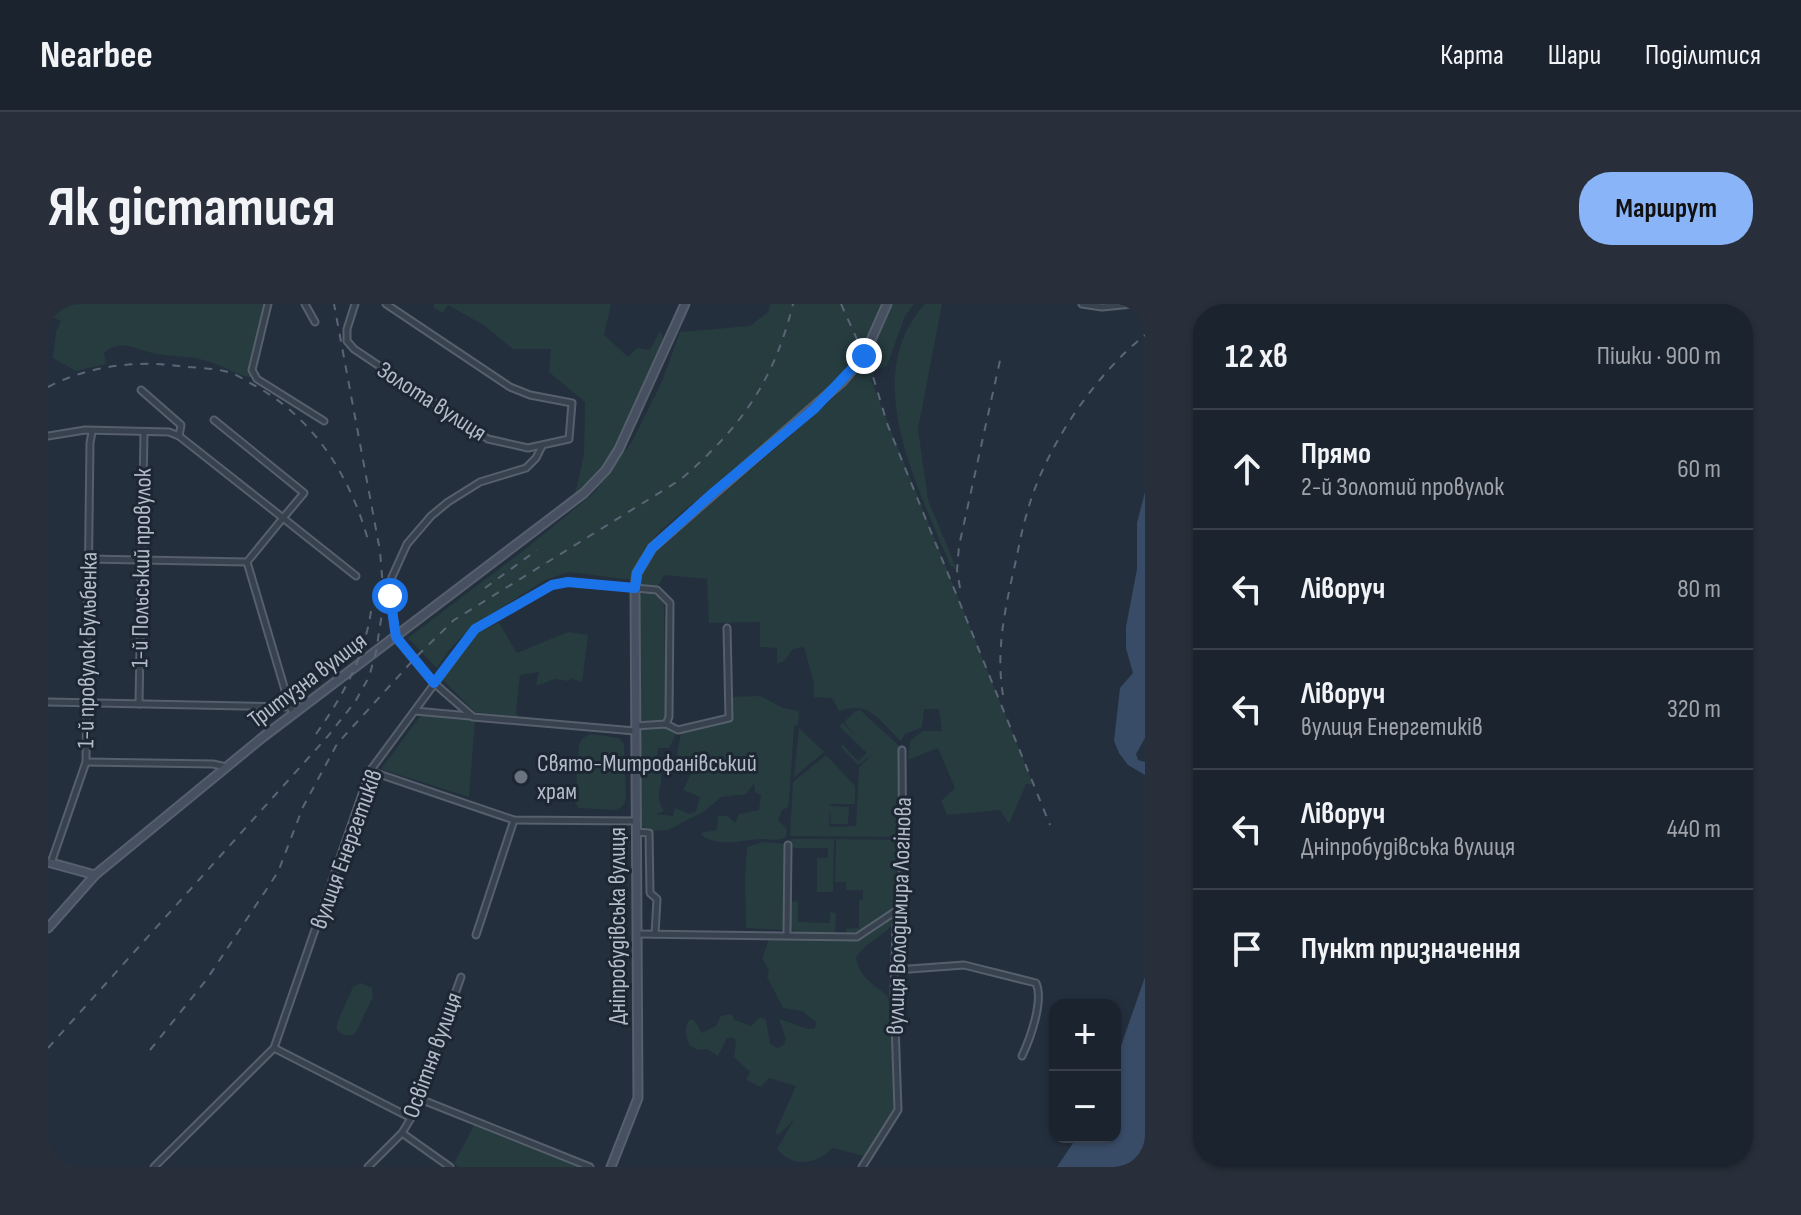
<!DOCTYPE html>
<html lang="uk">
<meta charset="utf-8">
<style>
:root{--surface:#1b232e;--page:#282f3a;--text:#f1f3f6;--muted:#a0a4aa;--line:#39404a;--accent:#8ab4f8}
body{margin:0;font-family:"Sofia Sans Condensed",sans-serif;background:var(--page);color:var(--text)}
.controls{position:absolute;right:24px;bottom:24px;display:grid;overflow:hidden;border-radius:16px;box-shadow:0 2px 6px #0004}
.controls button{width:72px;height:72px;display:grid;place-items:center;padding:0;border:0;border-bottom:2px solid var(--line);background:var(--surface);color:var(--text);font:40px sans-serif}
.stop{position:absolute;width:24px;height:24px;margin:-18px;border:6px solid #1a73e8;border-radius:50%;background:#fff}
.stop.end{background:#1a73e8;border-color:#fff;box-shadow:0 2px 8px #0008}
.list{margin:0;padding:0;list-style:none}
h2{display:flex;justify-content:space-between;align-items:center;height:104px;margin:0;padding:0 32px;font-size:34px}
h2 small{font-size:26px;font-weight:400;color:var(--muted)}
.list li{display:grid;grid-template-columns:52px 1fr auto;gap:24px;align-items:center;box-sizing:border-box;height:120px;padding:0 32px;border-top:2px solid var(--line)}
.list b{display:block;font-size:30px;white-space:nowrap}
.list p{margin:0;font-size:26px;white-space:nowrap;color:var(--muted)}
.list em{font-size:26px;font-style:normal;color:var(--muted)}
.icon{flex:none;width:44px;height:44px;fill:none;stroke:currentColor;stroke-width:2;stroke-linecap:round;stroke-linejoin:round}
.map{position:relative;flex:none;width:1097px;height:863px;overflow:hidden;border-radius:32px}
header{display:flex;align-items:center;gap:48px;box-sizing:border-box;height:112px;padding:0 40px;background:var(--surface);border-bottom:2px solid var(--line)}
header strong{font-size:38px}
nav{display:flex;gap:44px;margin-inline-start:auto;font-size:28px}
.intro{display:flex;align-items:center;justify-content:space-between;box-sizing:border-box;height:192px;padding:0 48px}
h1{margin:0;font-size:56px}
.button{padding:20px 36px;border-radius:32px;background:var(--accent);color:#111;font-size:28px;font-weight:700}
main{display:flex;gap:48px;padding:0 48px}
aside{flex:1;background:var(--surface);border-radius:32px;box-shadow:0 2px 6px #0004}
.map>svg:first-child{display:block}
.green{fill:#263c3f}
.water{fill:#394c67}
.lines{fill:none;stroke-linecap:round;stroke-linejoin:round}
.street-casing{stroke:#565f6c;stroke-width:9}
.secondary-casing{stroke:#565f6c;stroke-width:11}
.street{stroke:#38414e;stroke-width:5}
.secondary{stroke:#465061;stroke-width:7}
.rail{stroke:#5a6575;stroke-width:2;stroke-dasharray:8 8;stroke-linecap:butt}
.route{stroke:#1a73e8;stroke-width:10}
.worship-dot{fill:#6b7280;stroke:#1d2633;stroke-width:3}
.labels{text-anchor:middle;stroke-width:6;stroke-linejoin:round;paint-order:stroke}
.street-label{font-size:24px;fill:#b4bcc9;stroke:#1d2633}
.poi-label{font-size:24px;fill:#b4bcc9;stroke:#1d2633;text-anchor:start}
</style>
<header>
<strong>Nearbee</strong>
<nav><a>Карта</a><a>Шари</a><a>Поділитися</a></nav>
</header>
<div class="intro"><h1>Як дістатися</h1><a class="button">Маршрут</a></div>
<main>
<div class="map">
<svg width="1097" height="863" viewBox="0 0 1097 863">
<rect width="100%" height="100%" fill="#242f3e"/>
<g class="green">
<path d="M0,0H218L203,61L206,74C191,72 179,64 165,59C146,52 128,53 109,50C90,47 74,33 56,49L58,60L28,67L5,54L8,28L13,17L0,11Z"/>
<polygon points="386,0 563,0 556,31 580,53 589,44 602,46 612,27 617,38 568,143 554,166 527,190 536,151 537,98 501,68 503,45 465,45 437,22 400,1 395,9 386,4"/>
<path d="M722,0H835C810,83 722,137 658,189C641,203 606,229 595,247C590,255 588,267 584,276L521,268L497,276L423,323L400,347L389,364L360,334L475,247L546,189L585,136L613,80L632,28L702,22L721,7Z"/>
<path d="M844,0H866L857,12L839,62L828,66L823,76L985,480H978L961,520L952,506L899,511L893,497L907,484L890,444L860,456L862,437L875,427H894L891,405H876L874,423L857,430L853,437C830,416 822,396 791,407L784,394L766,393V379L756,343L745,345L737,356L729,360V344L712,343V318L661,319L659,275L616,271L610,282H592L594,271L605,251L790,90L827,39Z"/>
<path d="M877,0H894L870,125L880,196L909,266L902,261C871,184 810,73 877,0Z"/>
<path d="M601,289L610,292L616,300L618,417L630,426L621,444H610C607,458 611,457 613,469C615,486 605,489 616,507L608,510L625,512L627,504L642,510L648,507L652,493L635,486L645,466V458L633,462L629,449L634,425L680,415L681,393L712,392L735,404L751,407L750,420L746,423L741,497L739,504L734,506L730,516L739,525L738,533C729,538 723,535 713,535C693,536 675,543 656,533L653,529L669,526L670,512H680L687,519L691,510L711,506L713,491L707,488L706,480L698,490L673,493L657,507L620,526L604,527L593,522L590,296L594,290Z"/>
<polygon points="451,319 469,349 520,328 540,331 534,378 522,374 521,377 507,375 488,382 491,368 472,371 468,409 470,413 427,408 393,374 429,328"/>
<polygon points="812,406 850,441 853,447 853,533 742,532 745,478 778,451 807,482 807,500 782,500 783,502 801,503 800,520 783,520 782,505 781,523 808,522 811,463 825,450 810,461 793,443 795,441 810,457 819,449 791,422 795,419 808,433 796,418 806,408"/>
<polygon points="374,410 427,416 421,493 333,465"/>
<polygon points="751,424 776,448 746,473"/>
<polygon points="542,430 571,434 576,440 578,495 574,503 567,506 531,504 527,499 531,440 535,434"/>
<polygon points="743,535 786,535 785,588 769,588 769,554 780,554 780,544 746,544 742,541"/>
<polygon points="788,535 854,536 852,602 808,631 799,631 798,625 811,624 811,596 815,595 815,586 798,586 798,578 787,578"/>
<polygon points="715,538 738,540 737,626 698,624 697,574 699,543"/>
<path d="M750,597V618L782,619V608L788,609L787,630L750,631C739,625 742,609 742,598Z"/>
<path d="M841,614H848C841,631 817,637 808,654C812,673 824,680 839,691C845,709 852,786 847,804C842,820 826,838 816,852L785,844C766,862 743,863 729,845L746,816L730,831L727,829L748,782L721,774L713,783L698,776L702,768L686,753L688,737L686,734H679L670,752L659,745L650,746L642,742C638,734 636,725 641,716H646L654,729L668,722L673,712L683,710L687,716L703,722L712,713L718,716L722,740L729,744L735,742L738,735L731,715L760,725L767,724L768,718L754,707L735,704L719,673L721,666L714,654L722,633L735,632L757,637L775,634H809Z"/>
<path d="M313,679L324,684L325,693L307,730C301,733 292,731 289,725V719L305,683Z"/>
<polygon points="427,819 534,863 410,863 406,860"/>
</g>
<g class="water">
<polygon points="1097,188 1097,434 1088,450 1090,456 1097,458 1097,471 1080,461 1071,449 1066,437 1072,384 1085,369 1078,344 1078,323 1089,265 1089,219"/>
<polygon points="1097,673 1097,863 1009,863 1029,833 1067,833 1067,759"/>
</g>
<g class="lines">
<g class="street-casing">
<g id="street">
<polyline points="220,0 204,66 209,75 276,117"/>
<polyline points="257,0 267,18"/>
<polyline points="307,0 299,25 299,37 306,45 440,135 480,144 521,135 524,99 482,91 462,83 338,0"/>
<polyline points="1034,0 1054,3 1084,0"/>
<polyline points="93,86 133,121 131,132"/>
<polyline points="166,116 256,189 235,214 308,272"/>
<polyline points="0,132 37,126 121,128 131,132 235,214 199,258 242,403 246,410"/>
<polyline points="494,142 488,154 478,164 432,178 400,198 383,212 359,240 344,273 342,292 348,333 386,379 425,413 587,427"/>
<polyline points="40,255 199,258"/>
<polyline points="0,398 242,403"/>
<polyline points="91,400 96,129"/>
<polyline points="367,407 422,412"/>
<polyline points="587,422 618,420 630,426 681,414 679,324"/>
<polyline points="38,458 165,460 178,463"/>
<polyline points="322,467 466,516 588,517"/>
<polyline points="588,528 601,529 602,589 609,595 607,630"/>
<polyline points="3,559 38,458 42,139 44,128"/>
<polyline points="589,630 809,633 854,603"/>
<polyline points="739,630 740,541"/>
<polyline points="428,631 466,516"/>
<path d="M848,666L916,661L988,679C996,697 982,735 974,752"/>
<polyline points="226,744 363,814"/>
<polyline points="372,795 542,863"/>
<polyline points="354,829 402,863"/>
<polyline points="106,863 226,744 322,467 427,325 504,281 520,278 609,286 622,299 621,413 618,420"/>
<polyline points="320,863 354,829 363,814 413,673"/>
<polyline points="814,863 850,806 846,691 848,621 855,602 854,446"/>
</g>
</g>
<g class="secondary-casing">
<g id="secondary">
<polyline points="0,558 47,571"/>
<polyline points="0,624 47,571 215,433 536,189 558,166 571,145 637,0"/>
<polyline points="563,863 590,794 587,284 589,269 604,244 795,77 816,52 839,0"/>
</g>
</g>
<use href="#street" class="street"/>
<use href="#secondary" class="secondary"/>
<g class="rail">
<polyline points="793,0 823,66 840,122 1002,521"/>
<path d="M0,83C40,62 88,56 131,62C147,64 165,64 180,68C188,70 195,75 202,79C264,111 302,171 320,236"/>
<polyline points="437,284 489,246"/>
<polyline points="912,284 909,266 911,242 953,52"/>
<path d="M955,391C948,349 956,310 965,269C970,249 973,228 979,209C996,145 1046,72 1097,31"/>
<path d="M268,430C297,389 318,350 324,300"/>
<polyline points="0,744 280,432 307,398 321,373 328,348 336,296 332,247 286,0"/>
<path d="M102,746L159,675L230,568L255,503L289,440L367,354L406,316L632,176C692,125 726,77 745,0"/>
</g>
</g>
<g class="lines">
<polyline class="route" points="342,292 348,333 386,379 427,325 504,281 520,278 587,284 589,269 604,244 666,188 766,105 816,52"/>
</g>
<circle class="worship-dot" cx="473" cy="473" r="8"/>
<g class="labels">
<g class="street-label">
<text transform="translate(384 97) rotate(33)" y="8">Золота вулиця</text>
<text transform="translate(93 264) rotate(-89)" y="8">1-й Польський провулок</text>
<text transform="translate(39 346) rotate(-89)" y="8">1-й провулок Бульбенка</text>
<text transform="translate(259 376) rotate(-37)" y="8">Тритузна вулиця</text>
<text transform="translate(298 545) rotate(-70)" y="8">вулиця Енергетиків</text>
<text transform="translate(851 612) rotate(-88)" y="8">вулиця Володимира Логінова</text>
<text transform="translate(569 622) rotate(-90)" y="8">Дніпробудівська вулиця</text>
<text transform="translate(384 751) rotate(-70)" y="8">Освітня вулиця</text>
</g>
<g class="poi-label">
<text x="489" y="467">Свято-Митрофанівський<tspan x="489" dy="28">храм</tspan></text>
</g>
</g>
</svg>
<div class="controls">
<button>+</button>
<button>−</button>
</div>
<div class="stop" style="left:342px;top:292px"></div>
<div class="stop end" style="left:816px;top:52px"></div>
</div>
<aside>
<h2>12 хв<small>Пішки · 900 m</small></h2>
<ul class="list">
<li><svg class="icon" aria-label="ahead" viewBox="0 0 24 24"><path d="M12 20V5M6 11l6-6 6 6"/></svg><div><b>Прямо</b><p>2-й Золотий провулок</p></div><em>60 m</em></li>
<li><svg class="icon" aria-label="left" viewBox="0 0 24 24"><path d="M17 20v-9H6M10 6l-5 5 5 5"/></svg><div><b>Ліворуч</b></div><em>80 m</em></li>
<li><svg class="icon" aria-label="left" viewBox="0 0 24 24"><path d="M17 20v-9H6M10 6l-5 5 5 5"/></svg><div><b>Ліворуч</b><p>вулиця Енергетиків</p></div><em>320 m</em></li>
<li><svg class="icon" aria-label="left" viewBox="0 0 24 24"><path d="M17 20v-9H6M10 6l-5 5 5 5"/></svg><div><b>Ліворуч</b><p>Дніпробудівська вулиця</p></div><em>440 m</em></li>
<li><svg class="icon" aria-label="arrive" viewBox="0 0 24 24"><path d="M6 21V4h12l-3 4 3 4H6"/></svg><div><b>Пункт призначення</b></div></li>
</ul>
</aside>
</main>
